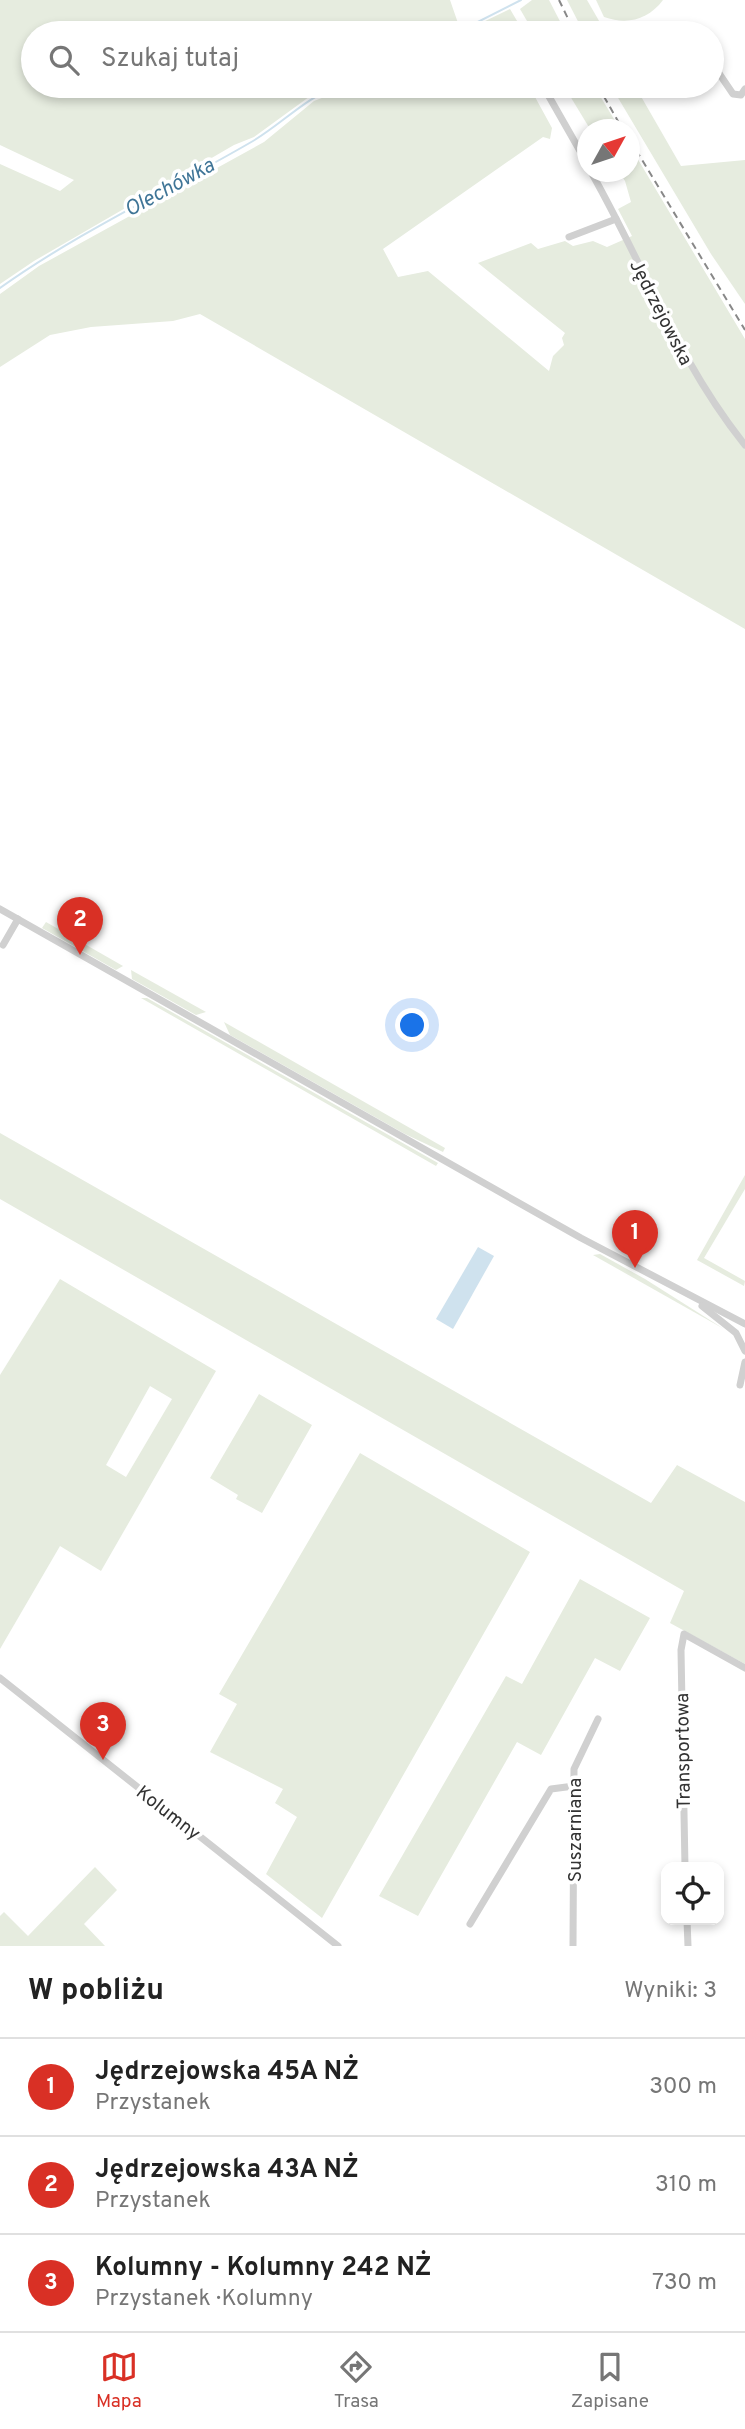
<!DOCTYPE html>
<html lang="pl">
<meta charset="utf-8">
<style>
:root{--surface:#fff;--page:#f2f2f2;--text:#222;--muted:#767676;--line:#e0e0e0;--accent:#d93025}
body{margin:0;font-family:Overpass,sans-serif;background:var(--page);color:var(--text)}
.controls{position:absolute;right:21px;bottom:21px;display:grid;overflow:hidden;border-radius:14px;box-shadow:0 4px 10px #0003}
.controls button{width:63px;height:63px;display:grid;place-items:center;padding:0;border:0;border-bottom:2px solid var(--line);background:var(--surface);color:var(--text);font:35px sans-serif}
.compass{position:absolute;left:577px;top:119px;width:63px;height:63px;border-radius:50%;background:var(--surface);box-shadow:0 4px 10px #0003;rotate:50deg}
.you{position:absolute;left:413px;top:1026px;width:24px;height:24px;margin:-18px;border:5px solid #fff;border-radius:50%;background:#1a73e8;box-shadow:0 0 0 10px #1a73e833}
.badge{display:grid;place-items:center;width:46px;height:46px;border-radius:50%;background:var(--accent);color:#fff;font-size:23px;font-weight:700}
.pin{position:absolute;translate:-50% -58px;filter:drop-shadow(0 2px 4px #0008)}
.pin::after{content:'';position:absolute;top:37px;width:24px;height:21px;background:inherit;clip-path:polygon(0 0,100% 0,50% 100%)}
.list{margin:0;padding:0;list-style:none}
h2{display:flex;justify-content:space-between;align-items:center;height:91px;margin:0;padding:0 28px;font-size:30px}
h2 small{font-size:23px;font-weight:400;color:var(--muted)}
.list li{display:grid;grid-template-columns:46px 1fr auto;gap:21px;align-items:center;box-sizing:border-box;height:98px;padding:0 28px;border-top:2px solid var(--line)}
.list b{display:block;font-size:26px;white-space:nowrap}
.list p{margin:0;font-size:23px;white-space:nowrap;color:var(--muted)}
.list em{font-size:23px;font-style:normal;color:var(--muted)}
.icon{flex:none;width:38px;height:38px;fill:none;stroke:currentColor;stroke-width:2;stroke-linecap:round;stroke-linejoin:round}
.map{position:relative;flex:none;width:745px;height:1946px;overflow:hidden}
.search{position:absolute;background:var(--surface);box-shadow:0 4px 10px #0003;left:21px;right:21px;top:21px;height:77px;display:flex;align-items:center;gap:18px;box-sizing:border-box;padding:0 24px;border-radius:38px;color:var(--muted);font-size:26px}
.sheet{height:385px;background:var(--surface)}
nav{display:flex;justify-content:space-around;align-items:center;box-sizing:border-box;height:98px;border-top:2px solid var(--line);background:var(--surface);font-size:19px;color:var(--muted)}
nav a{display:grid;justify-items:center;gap:4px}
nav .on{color:var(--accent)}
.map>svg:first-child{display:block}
.green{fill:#e6ecdf;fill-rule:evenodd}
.water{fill:#cfe2ee}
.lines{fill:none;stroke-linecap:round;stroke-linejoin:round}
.stream{stroke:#cfe2ee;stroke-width:2}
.minor{stroke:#d0d0d0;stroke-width:7}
.rail{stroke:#888;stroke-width:2;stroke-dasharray:7 5;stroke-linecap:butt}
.labels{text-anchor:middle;stroke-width:7;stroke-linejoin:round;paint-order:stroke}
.street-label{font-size:19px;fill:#333;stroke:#fff}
.water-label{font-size:21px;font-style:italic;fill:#3f7597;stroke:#fff}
</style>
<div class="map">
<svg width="745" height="1946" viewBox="0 0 745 1946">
<rect width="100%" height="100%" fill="#fff"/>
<g class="green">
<polygon points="0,0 450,0 459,26 444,33 33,33 33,86 324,86 254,137 234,145 34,261 0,284 0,164 60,191 74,180 0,145"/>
<polygon points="532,0 549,0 566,33 534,33 520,9"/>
<polygon points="567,0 587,0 606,33 584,33"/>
<path d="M596,0H663C648,20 627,25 604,17Z"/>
<polygon points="510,9 520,26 516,30 511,23 492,33 462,33 469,30 478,33 479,24"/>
<polygon points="353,86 529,86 552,128 550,139 543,137 383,249 398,277 428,271 549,371 553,356 564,345 562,338 565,333 478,263 531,243 538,249 565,241 573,246 593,241 607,247 632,236 618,209 631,202 625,181 619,172 630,172 630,146 745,339 745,629 200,314 173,321 91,327 50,335 0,367 0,294 39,266 264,142 314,101"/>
<polygon points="564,86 594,86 620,129 590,129"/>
<polygon points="611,86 635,86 681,166 745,160 745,304 711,254"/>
<polygon points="46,922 123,966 116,970 42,928"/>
<polygon points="131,970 206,1012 196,1015 132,979"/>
<polygon points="141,998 147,998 438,1163 436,1166"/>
<polygon points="224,1022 445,1148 443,1152 405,1134 230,1035"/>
<polygon points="0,1133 651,1503 677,1465 745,1502 745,1664 670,1623 684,1591 0,1199"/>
<polygon points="745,1175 745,1189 704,1258 745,1281 744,1286 697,1260"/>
<polygon points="600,1254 645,1279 724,1329 593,1255"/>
<path d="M60,1279L216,1371L101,1571L60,1546L0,1649V1375ZM150,1386L172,1399L126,1477L106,1465Z"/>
<polygon points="259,1394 312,1425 262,1513 236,1499 238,1495 210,1478"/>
<polygon points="360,1453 530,1552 322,1918 266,1874 297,1817 275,1803 283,1789 210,1752 237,1704 219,1694"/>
<polygon points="580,1579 650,1618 620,1671 595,1658 541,1755 517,1742 418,1916 379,1896 506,1676 522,1684"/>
<polygon points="95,1867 117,1890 84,1924 105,1946 0,1946 0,1916 4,1912 28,1936"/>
</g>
<polygon class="water" points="478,1247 494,1256 453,1329 436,1319"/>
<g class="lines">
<g class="stream">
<polyline points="470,26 479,29"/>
<polyline points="456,33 521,0"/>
<path d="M0,288C80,231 169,190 253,141C283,123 305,98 338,86"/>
</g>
<g class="minor">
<polyline points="712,63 733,94 741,95 745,89"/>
<polyline points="543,86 588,165"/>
<path d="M591,172C643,263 678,362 745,445"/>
<polyline points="569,237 616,219"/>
<polyline points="0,909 581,1238 745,1324"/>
<polyline points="3,945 18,919"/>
<polyline points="702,1306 736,1333 745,1351"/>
<polyline points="740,1385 745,1362"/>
<polyline points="0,1678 338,1946"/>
<polyline points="685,1867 681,1650 684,1634 745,1668"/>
<polyline points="687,1920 688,1946"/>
<polyline points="470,1924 551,1789 574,1786"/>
<polyline points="573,1946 574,1769 598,1719"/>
</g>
<g class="rail">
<polyline points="559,0 575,33"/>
<polyline points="598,86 623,130"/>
<polyline points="630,140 745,330"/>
</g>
</g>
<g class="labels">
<g class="street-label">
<text transform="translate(662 312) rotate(63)" y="7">Jędrzejowska</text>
<text transform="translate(682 1751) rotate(-91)" y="7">Transportowa</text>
<text transform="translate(169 1812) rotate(38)" y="7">Kolumny</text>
<text transform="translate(574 1830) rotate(-90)" y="7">Suszarniana</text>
</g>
<g class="water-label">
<text transform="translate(169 187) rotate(-29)" y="7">Olechówka</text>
</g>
</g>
</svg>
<div class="controls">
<button><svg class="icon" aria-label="locate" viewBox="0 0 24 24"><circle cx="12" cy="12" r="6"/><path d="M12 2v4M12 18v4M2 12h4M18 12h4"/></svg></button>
</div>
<svg class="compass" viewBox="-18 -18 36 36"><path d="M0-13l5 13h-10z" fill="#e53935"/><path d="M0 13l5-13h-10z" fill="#767676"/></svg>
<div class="you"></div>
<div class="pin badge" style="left:635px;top:1268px">1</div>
<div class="pin badge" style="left:80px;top:955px">2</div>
<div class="pin badge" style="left:103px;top:1760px">3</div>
<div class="search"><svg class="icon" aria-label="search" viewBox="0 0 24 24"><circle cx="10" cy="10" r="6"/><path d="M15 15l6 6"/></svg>Szukaj tutaj</div>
</div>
<section class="sheet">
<h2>W pobliżu<small>Wyniki: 3</small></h2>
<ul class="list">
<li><span class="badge">1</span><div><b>Jędrzejowska 45A NŻ</b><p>Przystanek</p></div><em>300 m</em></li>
<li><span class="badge">2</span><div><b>Jędrzejowska 43A NŻ</b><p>Przystanek</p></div><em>310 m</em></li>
<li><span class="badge">3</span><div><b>Kolumny - Kolumny 242 NŻ</b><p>Przystanek · Kolumny</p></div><em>730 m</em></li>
</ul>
</section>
<nav>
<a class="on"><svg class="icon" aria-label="map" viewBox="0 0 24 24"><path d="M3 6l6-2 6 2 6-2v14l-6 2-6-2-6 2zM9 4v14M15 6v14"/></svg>Mapa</a>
<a><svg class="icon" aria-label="directions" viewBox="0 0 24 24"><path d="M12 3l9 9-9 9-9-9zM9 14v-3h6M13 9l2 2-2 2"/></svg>Trasa</a>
<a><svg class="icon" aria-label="saved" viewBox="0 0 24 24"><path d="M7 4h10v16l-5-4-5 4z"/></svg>Zapisane</a>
</nav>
